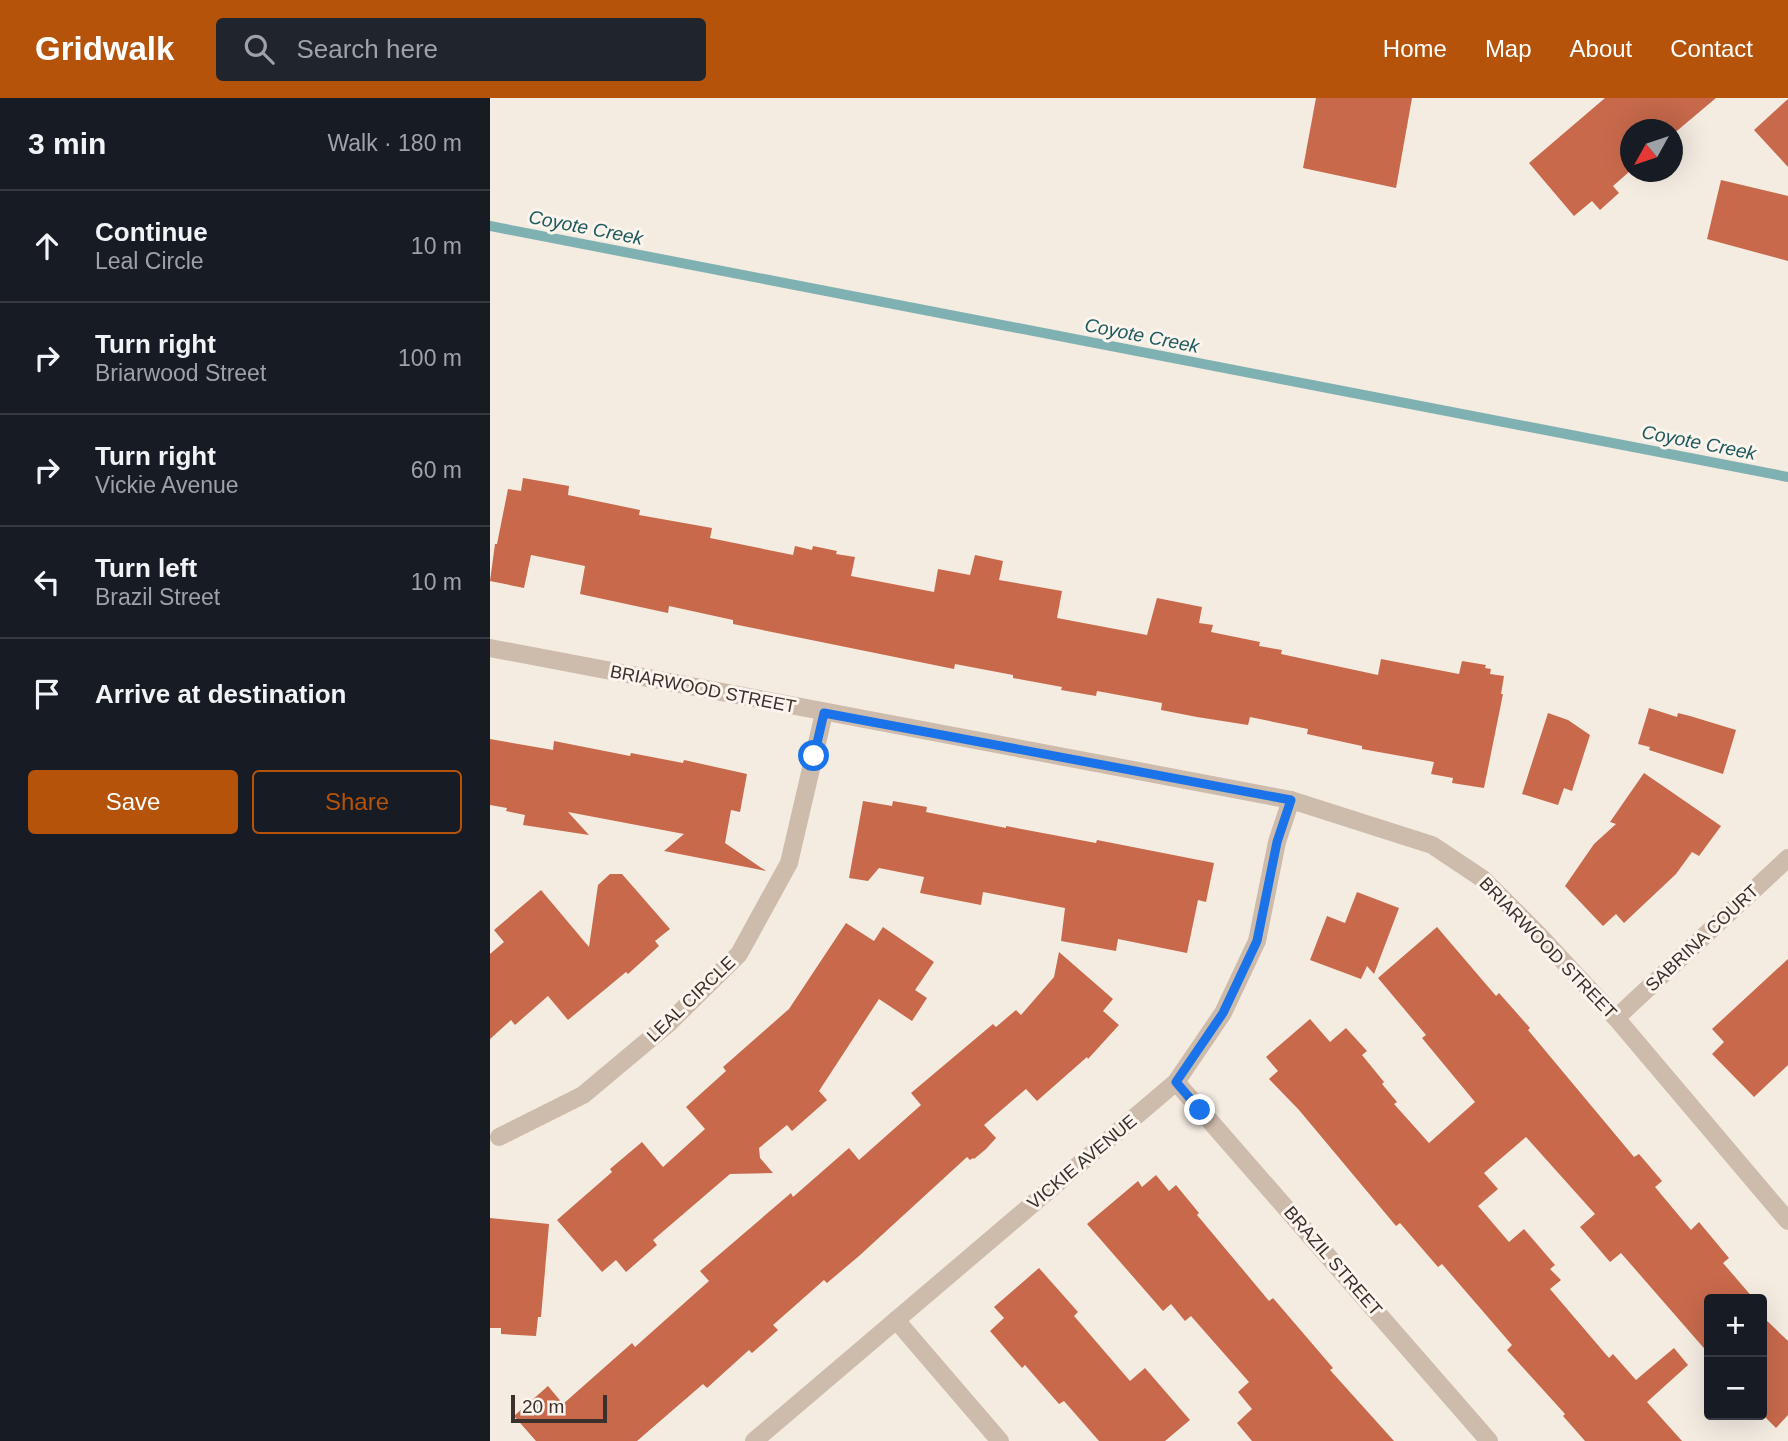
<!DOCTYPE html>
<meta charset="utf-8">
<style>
:root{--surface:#171b24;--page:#20242c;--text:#f1f3f6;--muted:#9ea1a6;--line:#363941;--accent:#b45309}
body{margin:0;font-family:Arial,sans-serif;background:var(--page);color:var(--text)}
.controls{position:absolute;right:21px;bottom:21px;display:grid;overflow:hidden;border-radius:7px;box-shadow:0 7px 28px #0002}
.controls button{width:63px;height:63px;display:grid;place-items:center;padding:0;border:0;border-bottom:2px solid var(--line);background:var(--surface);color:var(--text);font:35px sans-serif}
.compass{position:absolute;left:1130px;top:21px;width:63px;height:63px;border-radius:50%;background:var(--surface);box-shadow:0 7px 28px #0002;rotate:230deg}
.scale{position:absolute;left:21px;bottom:18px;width:96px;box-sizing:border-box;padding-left:7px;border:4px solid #3b302b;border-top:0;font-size:19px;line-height:24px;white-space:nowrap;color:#3b302b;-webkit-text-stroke:5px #fbf5ee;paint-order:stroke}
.stop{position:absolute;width:21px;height:21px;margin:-16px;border:5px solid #1a73e8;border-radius:50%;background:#fff}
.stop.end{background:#1a73e8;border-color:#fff;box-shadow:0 2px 7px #0008}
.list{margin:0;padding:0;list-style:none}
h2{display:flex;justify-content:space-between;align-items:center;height:91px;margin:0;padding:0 28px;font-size:30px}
h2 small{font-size:23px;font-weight:400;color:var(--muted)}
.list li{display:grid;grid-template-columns:46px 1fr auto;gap:21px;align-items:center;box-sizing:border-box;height:112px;padding:0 28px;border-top:2px solid var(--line)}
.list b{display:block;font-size:26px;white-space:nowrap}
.list p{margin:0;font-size:23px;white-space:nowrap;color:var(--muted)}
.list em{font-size:23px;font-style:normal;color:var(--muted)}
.actions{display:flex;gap:14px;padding:21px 28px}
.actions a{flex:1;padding:16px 0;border:2px solid var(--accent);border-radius:7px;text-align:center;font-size:24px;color:var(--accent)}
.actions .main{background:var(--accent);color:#fff}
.icon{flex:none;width:38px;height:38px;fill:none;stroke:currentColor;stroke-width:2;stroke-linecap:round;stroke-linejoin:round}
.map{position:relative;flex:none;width:1298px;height:1343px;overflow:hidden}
header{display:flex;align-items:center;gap:42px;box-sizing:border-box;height:98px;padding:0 35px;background:var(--accent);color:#fff}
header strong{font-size:33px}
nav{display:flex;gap:38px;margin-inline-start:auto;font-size:24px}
.search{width:490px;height:63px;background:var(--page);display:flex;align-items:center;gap:18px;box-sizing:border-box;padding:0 24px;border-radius:7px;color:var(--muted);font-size:26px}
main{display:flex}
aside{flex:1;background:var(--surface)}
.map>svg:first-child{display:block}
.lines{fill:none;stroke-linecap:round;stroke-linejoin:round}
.stream{stroke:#7fb0b2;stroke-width:10}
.building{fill:#c8694b}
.minor{stroke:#cdbbac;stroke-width:18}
.route{stroke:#1a73e8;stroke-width:9}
.labels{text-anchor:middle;stroke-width:6;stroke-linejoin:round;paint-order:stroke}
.street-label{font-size:18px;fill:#3b302b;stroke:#fbf5ee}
.water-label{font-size:19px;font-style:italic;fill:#1f5a5e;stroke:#fbf5ee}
</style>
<header>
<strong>Gridwalk</strong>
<div class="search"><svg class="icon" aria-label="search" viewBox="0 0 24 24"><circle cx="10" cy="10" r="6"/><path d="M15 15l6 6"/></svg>Search here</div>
<nav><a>Home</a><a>Map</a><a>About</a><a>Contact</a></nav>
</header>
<main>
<aside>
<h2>3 min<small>Walk · 180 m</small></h2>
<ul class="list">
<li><svg class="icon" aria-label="ahead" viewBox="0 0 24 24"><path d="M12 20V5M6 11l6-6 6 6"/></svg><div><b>Continue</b><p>Leal Circle</p></div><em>10 m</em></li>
<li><svg class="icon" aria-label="right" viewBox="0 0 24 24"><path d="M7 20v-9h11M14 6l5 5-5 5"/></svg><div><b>Turn right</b><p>Briarwood Street</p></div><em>100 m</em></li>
<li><svg class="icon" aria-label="right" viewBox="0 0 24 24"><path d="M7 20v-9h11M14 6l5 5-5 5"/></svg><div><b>Turn right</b><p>Vickie Avenue</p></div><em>60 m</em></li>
<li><svg class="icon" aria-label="left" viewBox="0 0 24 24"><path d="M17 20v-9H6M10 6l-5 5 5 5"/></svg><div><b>Turn left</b><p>Brazil Street</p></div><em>10 m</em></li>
<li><svg class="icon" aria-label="arrive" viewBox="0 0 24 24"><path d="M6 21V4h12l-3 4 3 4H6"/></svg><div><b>Arrive at destination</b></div></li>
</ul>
<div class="actions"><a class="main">Save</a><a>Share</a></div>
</aside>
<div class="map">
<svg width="1298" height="1343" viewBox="0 0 1298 1343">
<rect width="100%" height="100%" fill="#f4ebe1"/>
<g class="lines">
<polyline class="stream" points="0,128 1298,379"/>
</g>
<g class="building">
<polygon points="826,0 922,0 906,90 813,70"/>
<polygon points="1115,0 1226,0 1182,37 1182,32 1140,32 1140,73 1123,88 1129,95 1110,112 1102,103 1084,118 1039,65"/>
<polygon points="1298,1 1298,69 1264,32"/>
<polygon points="1231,82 1298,98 1298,163 1217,141"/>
<polygon points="33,380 79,388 78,397 150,412 149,417 222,430 220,440 303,457 305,448 322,452 323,448 347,453 346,456 365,459 361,478 444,494 448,471 480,477 485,457 513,463 509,482 572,493 567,520 657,537 667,500 712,509 709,525 723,527 721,534 770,544 769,548 792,552 791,556 888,577 891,561 969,576 972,563 996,567 995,570 1001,571 1000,576 1014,578 1011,596 1013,596 994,690 962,685 963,680 941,676 944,664 872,651 872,648 817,636 818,631 760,619 758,627 707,619 671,612 672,605 607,593 606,598 571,592 572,589 523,580 523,577 465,566 464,571 243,526 243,522 179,508 178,515 90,496 95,468 41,457 34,490 0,483 5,446 7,446 18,391 31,393"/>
<polygon points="1159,610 1187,619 1188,615 1200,618 1246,632 1233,676 1159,652 1160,649 1148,646"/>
<polygon points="1058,615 1078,622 1100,637 1082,693 1074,690 1068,707 1032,696"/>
<polygon points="0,641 63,652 64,643 140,658 141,655 193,665 194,662 257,676 250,714 241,712 235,745 276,773 174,753 194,736 78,714 99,737 33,727 35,717 16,713 17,710 0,707"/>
<polygon points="1154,675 1231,728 1209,758 1202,754 1186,776 1134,825 1126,816 1113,828 1075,788 1104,746 1126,726 1120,724"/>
<polygon points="373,703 402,708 403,703 437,709 436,714 516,730 516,728 606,745 607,742 724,765 716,804 708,802 697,855 628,841 626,853 571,843 575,810 493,794 491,807 430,795 434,779 389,770 378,783 359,780"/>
<polygon points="120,776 132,776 180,831 165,843 169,848 138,876 136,874 78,922 58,898 25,927 21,922 0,941 0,856 14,844 4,832 51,792 99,849 108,787"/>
<polygon points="867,794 909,810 884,876 877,868 871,881 820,862 837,818 855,825"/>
<polygon points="356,825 384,843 393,829 444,864 425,892 437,900 422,923 389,901 329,993 337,1002 302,1033 297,1027 269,1050 270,1060 283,1075 240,1076 163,1142 167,1147 136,1174 126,1162 112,1174 67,1122 122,1074 120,1071 152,1044 173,1069 215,1031 196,1009 236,973 233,969 299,911"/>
<polygon points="947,829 1006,898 1009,895 1040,930 1038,932 1144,1059 1149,1056 1172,1083 1165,1089 1201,1132 1209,1124 1239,1160 1233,1165 1264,1201 1219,1201 1219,1256 1131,1155 1120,1164 1090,1129 1105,1116 1036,1039 994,1075 1008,1091 988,1108 1019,1144 1034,1131 1065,1167 1060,1171 1071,1182 1060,1191 1119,1260 1123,1256 1146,1282 1184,1250 1198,1267 1157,1304 1192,1343 1095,1343 1073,1318 1075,1316 1017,1252 1022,1247 952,1166 948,1169 910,1125 906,1128 809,1012 779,981 788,973 776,959 820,921 840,944 856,930 877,953 872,957 894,984 892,986 907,1004 904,1006 939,1045 985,1004 932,940 936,937 888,880"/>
<polygon points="569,854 623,901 613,913 629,927 598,961 597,959 547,1003 536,991 494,1027 506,1040 496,1051 484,1061 483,1060 480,1062 477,1059 369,1158 337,1185 334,1182 283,1227 288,1232 262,1255 259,1252 217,1290 213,1286 147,1343 46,1343 24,1318 58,1288 73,1306 142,1245 145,1249 219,1183 210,1173 301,1095 303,1099 359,1050 369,1062 431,1007 421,995 503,926 506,929 526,912 531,917 564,879"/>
<polygon points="1298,861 1298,967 1264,999 1222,956 1234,944 1222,931"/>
<polygon points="666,1077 679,1093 686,1087 709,1115 707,1117 759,1179 779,1203 783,1200 843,1270 840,1272 904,1343 762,1343 747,1325 762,1311 748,1294 759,1284 701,1218 695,1223 681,1206 673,1213 597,1126 648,1083 652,1089"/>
<polygon points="0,1120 59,1126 51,1219 48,1219 46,1238 11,1236 11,1230 0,1230"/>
<polygon points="549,1170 588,1214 584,1218 640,1283 655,1270 700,1322 675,1343 609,1343 574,1303 569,1306 535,1267 532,1270 500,1233 514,1220 504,1209"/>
<polygon points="1272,1218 1298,1243 1298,1317 1286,1330 1272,1316"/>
</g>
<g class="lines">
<g class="minor">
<polyline points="0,550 801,702 942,747 993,781 1049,837 1126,920 1298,1123"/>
<polyline points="1126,920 1298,760"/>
<polyline points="686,984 999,1343"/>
<polyline points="9,1039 93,997 179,925 249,856 299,765 334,615"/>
<polyline points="406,1222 510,1343"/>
<polyline points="264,1343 686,984 733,915 767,843 787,744 801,702"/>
</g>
</g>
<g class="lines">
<polyline class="route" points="324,658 334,615 801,702 787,744 767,843 733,915 686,984 710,1012"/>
</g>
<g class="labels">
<g class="street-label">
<text transform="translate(213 591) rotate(11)" y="6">BRIARWOOD STREET</text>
<text transform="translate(1212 840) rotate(-43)" y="6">SABRINA COURT</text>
<text transform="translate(1058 850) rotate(46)" y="6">BRIARWOOD STREET</text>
<text transform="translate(201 901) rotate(-44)" y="6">LEAL CIRCLE</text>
<text transform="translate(592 1064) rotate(-40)" y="6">VICKIE AVENUE</text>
<text transform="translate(843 1163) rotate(49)" y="6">BRAZIL STREET</text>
</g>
<g class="water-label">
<text transform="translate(96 129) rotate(11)" y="7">Coyote Creek</text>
<text transform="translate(652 237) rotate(11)" y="7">Coyote Creek</text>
<text transform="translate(1209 344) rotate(11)" y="7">Coyote Creek</text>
</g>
</g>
</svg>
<div class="controls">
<button>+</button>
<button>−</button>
</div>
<svg class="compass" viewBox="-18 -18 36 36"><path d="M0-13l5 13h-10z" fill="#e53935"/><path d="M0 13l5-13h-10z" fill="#9ea1a6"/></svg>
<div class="scale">20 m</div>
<div class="stop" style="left:324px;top:658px"></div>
<div class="stop end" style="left:710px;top:1012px"></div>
</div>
</main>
